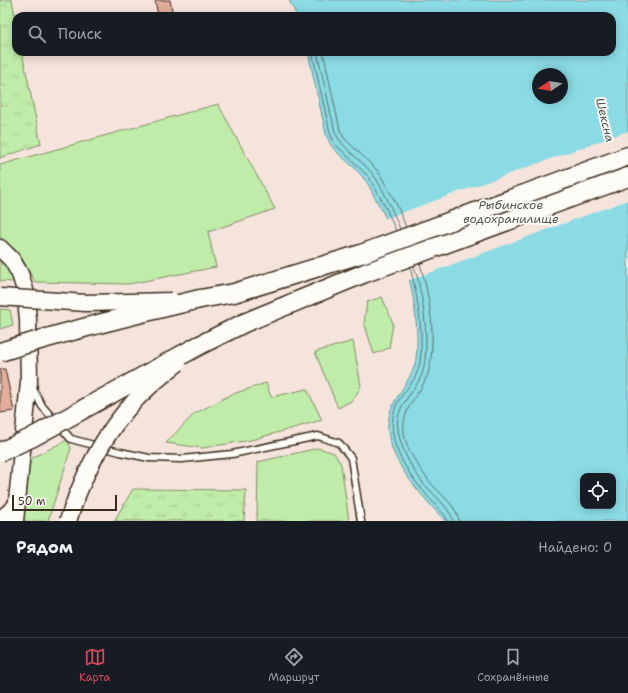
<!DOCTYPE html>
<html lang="ru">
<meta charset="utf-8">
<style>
:root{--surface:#171b24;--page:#242831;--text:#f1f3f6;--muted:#9ea1a6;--line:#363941;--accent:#d1495b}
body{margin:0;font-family:"Shantell Sans",sans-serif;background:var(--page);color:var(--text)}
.controls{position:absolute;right:12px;bottom:12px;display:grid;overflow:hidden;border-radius:8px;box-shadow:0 2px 10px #0003}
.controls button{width:36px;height:36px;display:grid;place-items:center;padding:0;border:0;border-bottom:1px solid var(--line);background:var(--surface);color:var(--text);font:20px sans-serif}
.compass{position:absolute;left:532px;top:68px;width:36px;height:36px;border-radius:50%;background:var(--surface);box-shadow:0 2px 10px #0003;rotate:258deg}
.scale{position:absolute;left:12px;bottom:10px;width:105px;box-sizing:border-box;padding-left:4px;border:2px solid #3b2a1e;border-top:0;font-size:11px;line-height:14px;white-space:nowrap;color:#3b2a1e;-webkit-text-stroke:3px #fdfcf7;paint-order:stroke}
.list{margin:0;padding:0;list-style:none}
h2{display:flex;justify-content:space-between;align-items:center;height:52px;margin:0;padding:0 16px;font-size:17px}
h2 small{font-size:13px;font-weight:400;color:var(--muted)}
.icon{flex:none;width:22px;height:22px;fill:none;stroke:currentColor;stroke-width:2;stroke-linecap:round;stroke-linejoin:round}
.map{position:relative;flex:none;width:628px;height:521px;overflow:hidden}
.search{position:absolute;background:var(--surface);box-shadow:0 2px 10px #0003;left:12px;right:12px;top:12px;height:44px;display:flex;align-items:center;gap:10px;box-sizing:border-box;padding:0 14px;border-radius:12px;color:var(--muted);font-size:15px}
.sheet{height:116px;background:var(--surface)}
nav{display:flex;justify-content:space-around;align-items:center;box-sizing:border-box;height:56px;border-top:1px solid var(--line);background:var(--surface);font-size:11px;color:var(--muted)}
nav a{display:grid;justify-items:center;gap:2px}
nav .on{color:var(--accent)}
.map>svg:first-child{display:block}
.green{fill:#c0eca9;stroke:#7e8b64}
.park{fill:url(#park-tufts);stroke:#7e8b64}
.water{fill:#8adbe4;stroke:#6a9495;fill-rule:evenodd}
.pier{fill:#f5e4db}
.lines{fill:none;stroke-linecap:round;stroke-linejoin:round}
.shore{stroke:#5b716d;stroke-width:1}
.building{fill:#e3ac9b;stroke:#3b2a1e}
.service-casing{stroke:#3b2a1e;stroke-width:9}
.secondary-casing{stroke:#3b2a1e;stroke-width:19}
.primary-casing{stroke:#3b2a1e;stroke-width:21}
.service{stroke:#fdfcf7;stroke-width:6}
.secondary{stroke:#fdfcf7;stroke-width:16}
.primary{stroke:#fdfcf7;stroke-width:18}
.secondary-bridge-casing{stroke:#3b2a1e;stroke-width:19;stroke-linecap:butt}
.primary-bridge-casing{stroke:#3b2a1e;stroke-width:21;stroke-linecap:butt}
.secondary-bridge{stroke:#fdfcf7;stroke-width:16}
.primary-bridge{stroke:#fdfcf7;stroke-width:18}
.labels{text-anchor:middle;stroke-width:4;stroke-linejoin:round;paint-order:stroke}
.water-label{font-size:12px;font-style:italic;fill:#4f5650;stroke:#fdfcf7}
</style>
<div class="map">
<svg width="628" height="521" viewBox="0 0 628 521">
<defs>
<pattern id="park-tufts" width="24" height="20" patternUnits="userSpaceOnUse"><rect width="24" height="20" fill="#c0eca9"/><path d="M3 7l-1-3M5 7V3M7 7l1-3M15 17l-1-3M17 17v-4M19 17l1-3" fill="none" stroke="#a6cb91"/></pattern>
</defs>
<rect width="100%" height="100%" fill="#f5e4db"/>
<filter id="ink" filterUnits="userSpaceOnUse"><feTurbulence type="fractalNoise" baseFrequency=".025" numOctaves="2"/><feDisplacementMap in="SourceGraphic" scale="8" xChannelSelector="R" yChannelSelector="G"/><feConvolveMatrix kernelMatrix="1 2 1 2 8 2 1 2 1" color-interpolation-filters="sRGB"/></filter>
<g filter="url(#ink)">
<g class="green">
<polygon points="218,104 275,209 208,232 216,267 129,284 35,282 19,253 0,237 0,165"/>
<polygon points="0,261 8,269 15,282 0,281"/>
<polygon points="382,297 393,323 389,348 374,354 364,322 367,302"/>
<polygon points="0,309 10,310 13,325 0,329"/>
<polygon points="353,341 361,386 353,400 338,408 315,352"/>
<polygon points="266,383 271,397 307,389 322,420 251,440 202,448 166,443 194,414 230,395"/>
<polygon points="67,440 71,448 48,521 24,521 30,459"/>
<polygon points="318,448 334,453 341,464 349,521 257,521 258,462"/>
</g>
<g class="park">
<polygon points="0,0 12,0 16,21 16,52 22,52 41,144 0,158"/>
<polygon points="133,489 246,490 244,521 114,521"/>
</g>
<path class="water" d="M289,0H628V521H445C423,496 386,460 388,424C389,403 404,390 412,372C422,353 415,304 410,282C403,252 389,222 374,196C371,190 369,185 365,180C357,168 343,159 333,148C330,144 328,139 326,134L308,52H612V16H297ZM538,74H562V98H538ZM583,476H613V506H583Z"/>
<polygon class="pier" points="628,131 628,200 407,281 399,253 384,219"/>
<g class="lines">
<g class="shore">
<polyline points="312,52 330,133 335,144 369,177 386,208 396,231"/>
<path d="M317,52L335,132C343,149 360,159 372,173C383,187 393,212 400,229"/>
<polyline points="323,52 340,130 344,138 378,171 396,203 406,227"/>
<path d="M420,264C430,296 437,341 428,374C426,379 423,384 421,388C410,404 400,418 405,438C408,452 418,466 427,478C435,490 458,506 459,521"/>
<path d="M414,266C423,294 431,346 422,374C415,393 394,406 398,429C400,448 411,467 423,483C431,492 452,510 453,521"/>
<path d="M410,267C417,293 427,348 417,373C412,385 401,394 396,406C380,449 421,488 446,517L447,521"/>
</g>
</g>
<g class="building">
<polygon points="155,0 170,0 173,16 158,16"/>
<polygon points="0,369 5,369 14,411 0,413"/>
</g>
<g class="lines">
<g class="service-casing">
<polyline id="service" points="33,389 42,406 71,439 120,452 149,458 182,459 232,454 318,436 339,443 351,458 361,521"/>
</g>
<g class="secondary-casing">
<g id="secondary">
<polyline points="0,248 12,260 20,274 25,290 28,319 29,382 15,521"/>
<polyline points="0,520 16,506"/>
</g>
</g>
<g class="primary-casing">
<g id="primary">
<polyline points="200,299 234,293 361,254 628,156"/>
<polyline points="198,346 244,323 365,273 628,177"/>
</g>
</g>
<use href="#service" class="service"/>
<use href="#secondary" class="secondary"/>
<use href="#primary" class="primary"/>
<g class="secondary-bridge-casing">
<g id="secondary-bridge">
<polyline points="0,297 86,303 172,301"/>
<path d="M68,521C84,471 110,421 150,386C159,378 169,370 178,363"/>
</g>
</g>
<g class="primary-bridge-casing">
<g id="primary-bridge">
<path d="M0,352C66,331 132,315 200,299"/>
<polyline points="0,452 31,438 198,346"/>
</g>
</g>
<use href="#secondary-bridge" class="secondary-bridge"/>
<use href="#primary-bridge" class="primary-bridge"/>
</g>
</g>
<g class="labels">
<g class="water-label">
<text transform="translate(605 120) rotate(76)" y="4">Шексна</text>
<text x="511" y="209">Рыбинское<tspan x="511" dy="14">водохранилище</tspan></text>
</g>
</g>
</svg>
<div class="controls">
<button><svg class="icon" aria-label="locate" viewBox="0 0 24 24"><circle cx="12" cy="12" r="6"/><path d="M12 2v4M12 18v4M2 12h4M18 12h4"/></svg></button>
</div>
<svg class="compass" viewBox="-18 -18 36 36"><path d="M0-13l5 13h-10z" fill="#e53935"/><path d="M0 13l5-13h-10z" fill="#9ea1a6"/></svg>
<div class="scale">50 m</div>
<div class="search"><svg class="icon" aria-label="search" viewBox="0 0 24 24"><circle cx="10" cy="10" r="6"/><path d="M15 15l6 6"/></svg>Поиск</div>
</div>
<section class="sheet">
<h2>Рядом<small>Найдено: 0</small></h2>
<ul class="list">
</ul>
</section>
<nav>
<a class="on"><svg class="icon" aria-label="map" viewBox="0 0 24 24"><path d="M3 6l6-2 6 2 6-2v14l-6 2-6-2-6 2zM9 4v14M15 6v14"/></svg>Карта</a>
<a><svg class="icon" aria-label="directions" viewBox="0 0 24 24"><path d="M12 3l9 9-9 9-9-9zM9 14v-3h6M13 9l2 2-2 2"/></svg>Маршрут</a>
<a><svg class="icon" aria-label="saved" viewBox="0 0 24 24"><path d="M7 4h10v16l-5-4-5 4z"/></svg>Сохранённые</a>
</nav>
